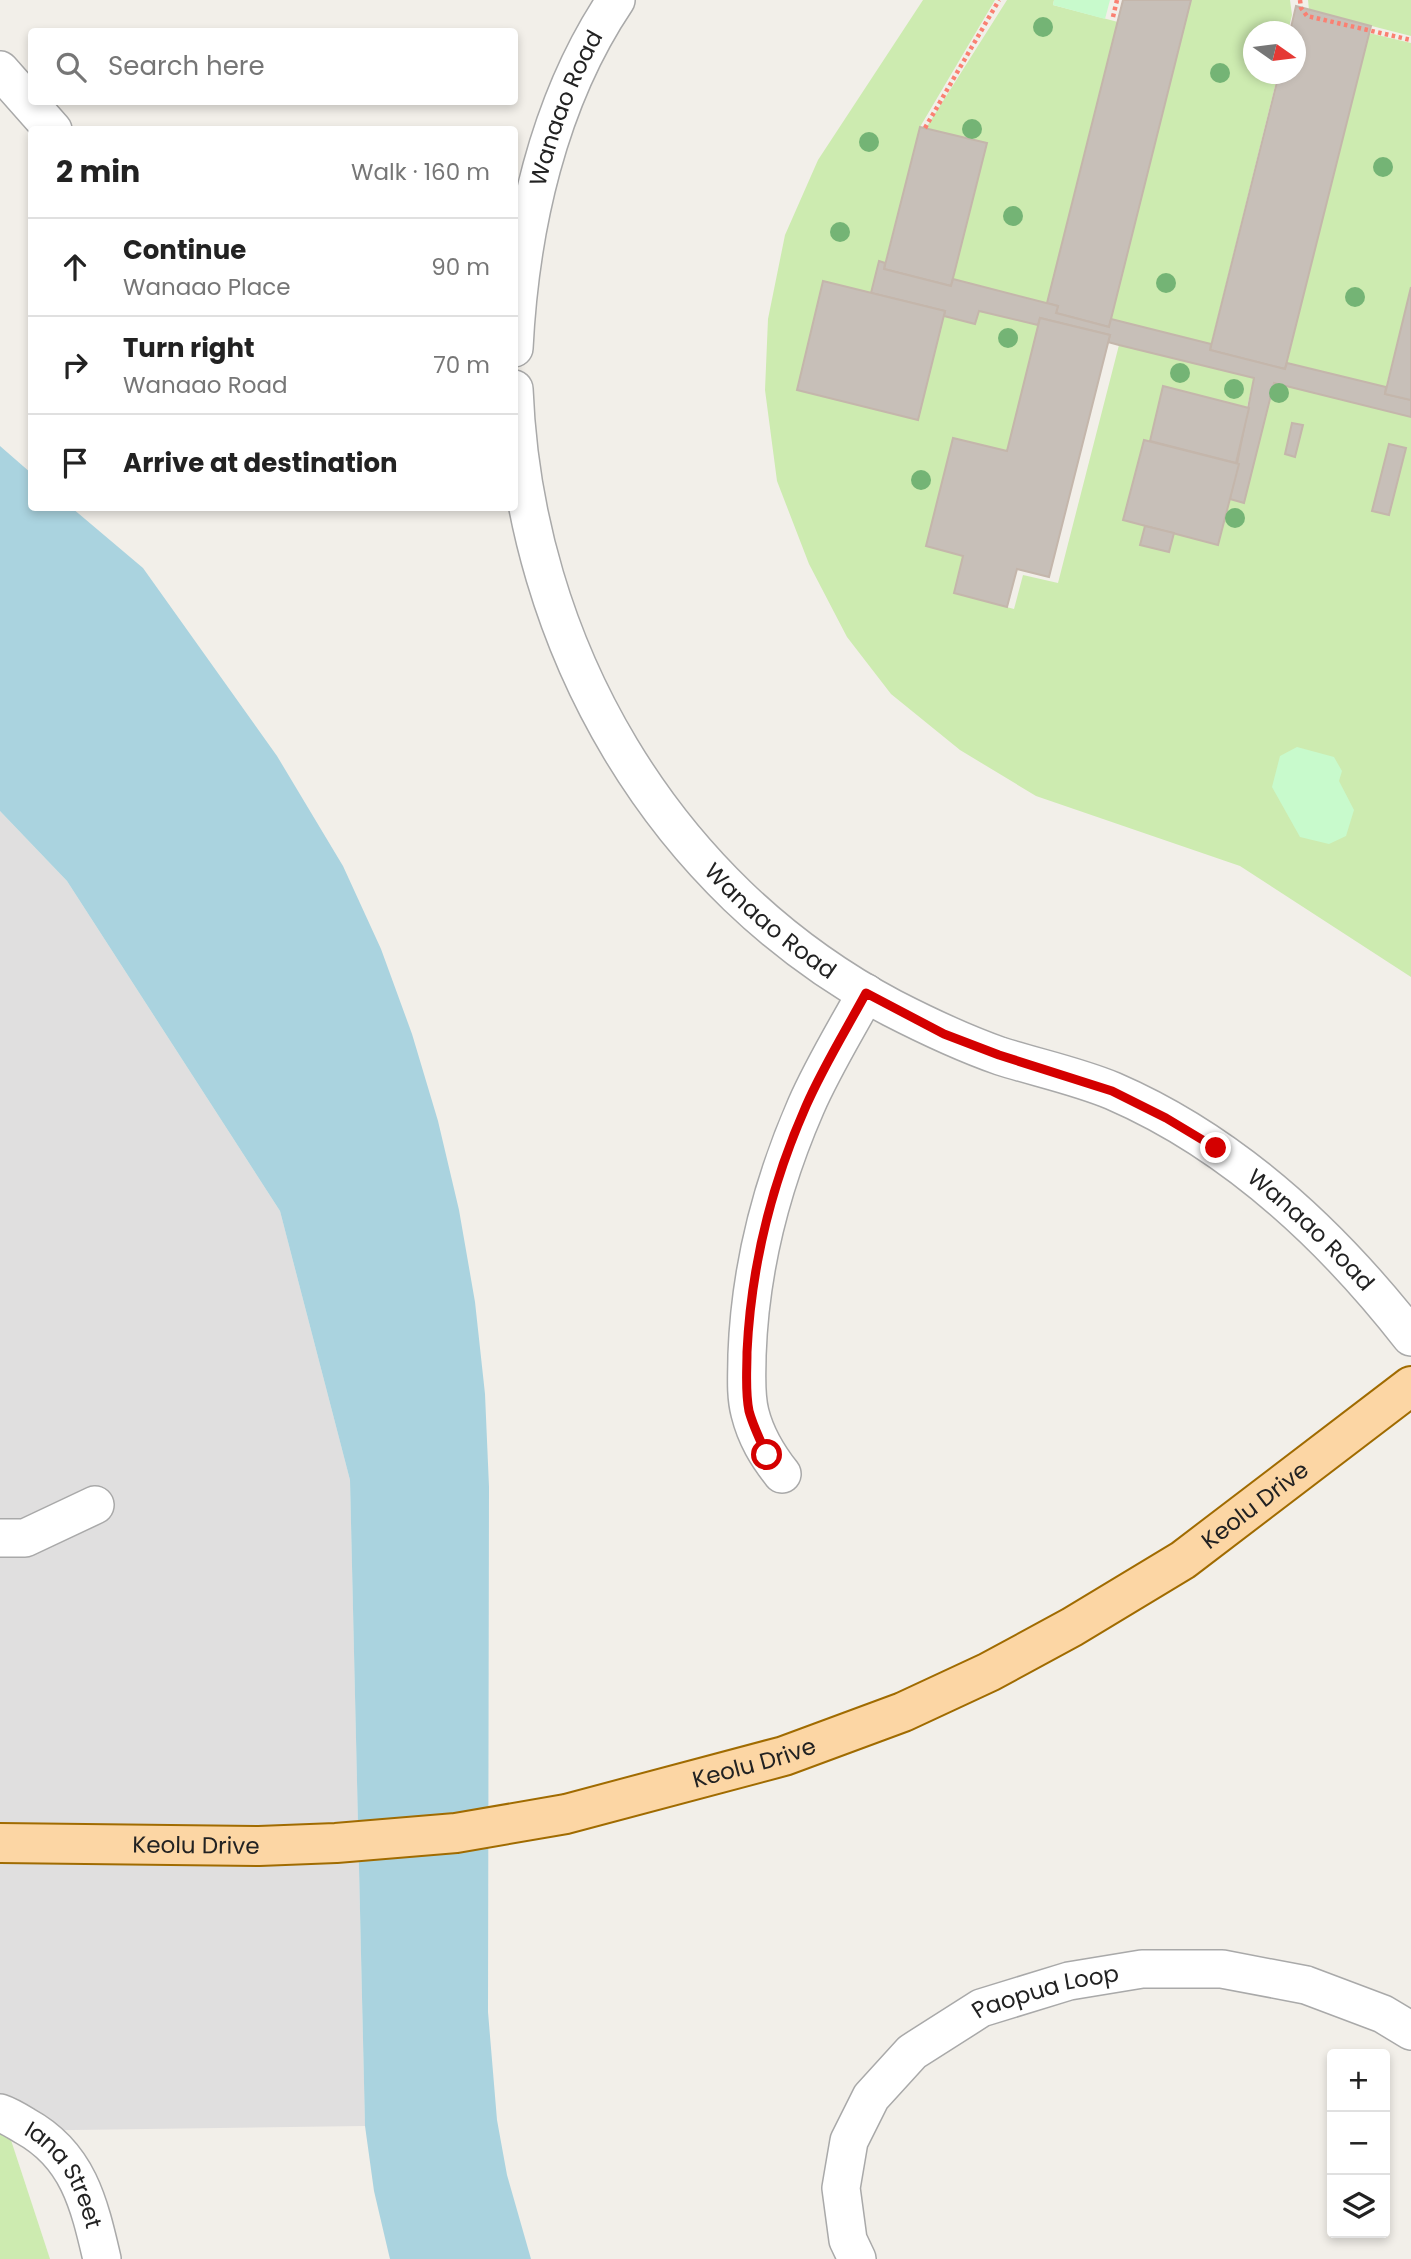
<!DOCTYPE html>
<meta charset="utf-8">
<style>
:root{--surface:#fff;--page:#f2f2f2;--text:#222;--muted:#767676;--line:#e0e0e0}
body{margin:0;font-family:Poppins,sans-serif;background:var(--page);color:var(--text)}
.controls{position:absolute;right:21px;bottom:21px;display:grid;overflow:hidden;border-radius:7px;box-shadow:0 4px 10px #0003}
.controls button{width:63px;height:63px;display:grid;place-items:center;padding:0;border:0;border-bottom:2px solid var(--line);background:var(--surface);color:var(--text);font:35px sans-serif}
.compass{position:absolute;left:1243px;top:21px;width:63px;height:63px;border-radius:50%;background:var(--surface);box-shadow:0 4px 10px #0003;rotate:104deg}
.stop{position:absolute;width:21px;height:21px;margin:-16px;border:5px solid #d40000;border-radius:50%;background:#fff}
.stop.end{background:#d40000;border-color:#fff;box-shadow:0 2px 7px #0008}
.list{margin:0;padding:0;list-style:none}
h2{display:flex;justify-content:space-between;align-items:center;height:91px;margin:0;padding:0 28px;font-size:30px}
h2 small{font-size:23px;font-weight:400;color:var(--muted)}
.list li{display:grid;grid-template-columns:46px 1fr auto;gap:21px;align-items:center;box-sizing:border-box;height:98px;padding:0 28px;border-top:2px solid var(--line)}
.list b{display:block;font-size:26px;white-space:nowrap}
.list p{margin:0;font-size:23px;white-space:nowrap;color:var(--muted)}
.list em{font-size:23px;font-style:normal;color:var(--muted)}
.icon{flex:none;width:38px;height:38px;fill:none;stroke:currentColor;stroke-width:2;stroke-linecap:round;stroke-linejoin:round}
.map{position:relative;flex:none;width:1411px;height:2259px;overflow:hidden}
.search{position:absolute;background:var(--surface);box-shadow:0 4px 10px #0003;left:28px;top:28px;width:490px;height:77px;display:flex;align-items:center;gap:18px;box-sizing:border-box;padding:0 24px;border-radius:7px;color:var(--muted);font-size:26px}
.panel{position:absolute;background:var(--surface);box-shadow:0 4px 10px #0003;left:28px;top:126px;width:490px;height:385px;border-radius:7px}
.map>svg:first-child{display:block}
.residential{fill:#e0dfdf}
.grass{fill:#cdebb0}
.park{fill:#c8facc}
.water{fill:#aad3df}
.building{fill:#c7bfb8;stroke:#c4b6ab;stroke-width:2}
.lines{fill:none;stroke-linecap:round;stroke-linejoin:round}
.minor-casing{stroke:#a9a9a9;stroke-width:40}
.major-casing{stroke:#a06b00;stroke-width:42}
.path{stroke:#fa8072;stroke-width:4.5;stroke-dasharray:3.5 3.5;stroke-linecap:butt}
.minor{stroke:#fff;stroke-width:37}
.major{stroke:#fcd6a4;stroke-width:38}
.tree{fill:#74b475}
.route{stroke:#d40000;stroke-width:9}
.labels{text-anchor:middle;stroke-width:5;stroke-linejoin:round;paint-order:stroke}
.street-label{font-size:23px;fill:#222;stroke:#fff}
</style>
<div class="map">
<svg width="1411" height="2259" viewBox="0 0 1411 2259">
<rect width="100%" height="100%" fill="#f2efe9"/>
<polygon class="residential" points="0,811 67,881 280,1211 350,1480 365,2126 0,2131"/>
<g class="grass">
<polygon points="923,0 995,0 920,127 885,263 879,261 871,293 823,281 797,389 918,420 944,316 975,324 979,311 1038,325 1007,451 953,438 963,556 954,593 1014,609 1023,575 1058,583 1119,345 1254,378 1247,407 1163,387 1150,441 1144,440 1123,520 1145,526 1140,545 1168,552 1174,533 1230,499 1244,502 1274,383 1411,417 1411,977 1240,866 1036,796 960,750 891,694 847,637 809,564 777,481 765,390 768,319 785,235 818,160"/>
<polygon points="1007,0 1054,0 1053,5 1118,22 1047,303 953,279 987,144 926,128"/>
<polygon points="1191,0 1290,0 1292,15 1288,31 1254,32 1254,74 1278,74 1211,344 1111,319"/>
<polygon points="1308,0 1411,0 1411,36 1309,10"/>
<polygon points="1369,33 1411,43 1411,287 1386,387 1287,363"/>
<polygon points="0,2131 8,2131 50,2259 0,2259"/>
</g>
<g class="park">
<polygon points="1054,0 1110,0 1105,19 1053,5"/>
<polygon points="1297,747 1334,757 1342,771 1339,781 1354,810 1346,836 1329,844 1300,837 1272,787 1280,756"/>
</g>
<polygon class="water" points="0,446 31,473 32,508 72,508 143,568 277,756 343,866 381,949 412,1034 438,1121 459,1210 475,1302 485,1394 489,1487 488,2012 497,2120 507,2175 531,2259 390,2259 389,2255 374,2191 365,2126 350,1480 280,1211 67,881 0,811"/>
<g class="building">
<polygon points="1123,0 1191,0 1109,327 1056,313 1058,306 1047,303"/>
<polygon points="1296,6 1371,26 1285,369 1210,350 1279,74 1296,74 1296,32 1290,32"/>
<polygon points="920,127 987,143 951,286 884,269"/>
<polygon points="879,261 885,263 884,269 951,286 953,279 1058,306 1056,313 1109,327 1111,319 1211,344 1210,350 1285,369 1287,363 1386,387 1385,394 1411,400 1411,417 1274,383 1244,503 1230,499 1254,378 1119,345 1108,342 1110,335 1040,318 1038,325 979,311 975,324 944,316 945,311 871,293"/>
<polygon points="823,281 945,311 918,420 797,390"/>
<polygon points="1411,287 1411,400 1385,394"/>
<polygon points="1040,318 1110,335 1049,577 1017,569 1007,607 954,593 963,556 926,546 953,438 1007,451"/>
<polygon points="1163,386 1249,408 1236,463 1150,441"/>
<polygon points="1292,423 1303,425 1295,457 1285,454"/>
<polygon points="1144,440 1239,464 1218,545 1123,520"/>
<polygon points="1389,444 1406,448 1389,515 1372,511"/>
<polygon points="1145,526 1174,533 1169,552 1140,545"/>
</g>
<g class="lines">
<g class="minor-casing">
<g id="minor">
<polyline points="0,70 53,130"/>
<path id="s1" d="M514,348C520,229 548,101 616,0"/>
<path id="s2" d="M514,389C524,645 662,886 892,1008C927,1026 963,1043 1000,1056C1038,1068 1077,1076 1113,1091C1233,1143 1332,1236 1411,1337"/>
<path d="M782,1474C767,1455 756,1437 750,1413C745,1394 747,1374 747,1355C750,1269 772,1184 806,1106C823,1067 846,1030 866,993"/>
<polyline points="0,1538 25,1538 95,1505"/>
<path id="s3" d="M0,2113C9,2116 17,2121 25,2126C78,2155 89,2203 102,2259"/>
<path id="s4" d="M857,2259L848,2240L841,2188L849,2141L871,2097L912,2052L981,2008L1069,1981L1142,1969H1222L1306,1985L1383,2014L1411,2031"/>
</g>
</g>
<g class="major-casing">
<g id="major">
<path id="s5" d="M0,1843L259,1846L336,1843L456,1833L566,1814L784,1756L903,1712L989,1672L1072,1627L1183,1560L1411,1386"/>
</g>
</g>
<g class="path">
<polyline points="1300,0 1301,8 1307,16 1411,40"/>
<polyline points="1113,17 1117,0"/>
<polyline points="925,128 999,0"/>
</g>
<use href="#minor" class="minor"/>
<use href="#major" class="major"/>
</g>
<g class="tree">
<circle cx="1043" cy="27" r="10"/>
<circle cx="1220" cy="73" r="10"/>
<circle cx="972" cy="129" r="10"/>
<circle cx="869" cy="142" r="10"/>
<circle cx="1383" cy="167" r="10"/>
<circle cx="1013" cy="216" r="10"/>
<circle cx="840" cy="232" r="10"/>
<circle cx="1166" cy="283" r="10"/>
<circle cx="1355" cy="297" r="10"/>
<circle cx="1008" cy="338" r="10"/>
<circle cx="1180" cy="373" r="10"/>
<circle cx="1234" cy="389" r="10"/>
<circle cx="1279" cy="393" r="10"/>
<circle cx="921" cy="480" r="10"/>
<circle cx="1235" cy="518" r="10"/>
</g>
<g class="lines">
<path class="route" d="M767,1455C760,1440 753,1426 749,1411C745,1391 747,1372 747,1352C751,1268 772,1183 806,1106C823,1067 846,1030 866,993L944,1034L999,1055L1112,1091L1166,1118L1216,1148"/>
</g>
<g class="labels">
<g class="street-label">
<text dy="8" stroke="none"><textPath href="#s1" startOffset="247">Wanaao Road</textPath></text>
<text dy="8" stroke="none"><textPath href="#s2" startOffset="609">Wanaao Road</textPath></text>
<text dy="8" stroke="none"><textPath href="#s2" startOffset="1239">Wanaao Road</textPath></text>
<text dy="8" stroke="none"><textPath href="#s5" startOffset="1330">Keolu Drive</textPath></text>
<text dy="8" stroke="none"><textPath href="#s5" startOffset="763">Keolu Drive</textPath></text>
<text dy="8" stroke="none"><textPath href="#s5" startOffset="196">Keolu Drive</textPath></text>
<text dy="8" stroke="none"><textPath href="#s4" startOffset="380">Paopua Loop</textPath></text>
<text dy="8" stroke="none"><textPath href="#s3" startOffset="93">Iana Street</textPath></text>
</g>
</g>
</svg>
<div class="controls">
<button>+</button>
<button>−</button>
<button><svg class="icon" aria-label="layers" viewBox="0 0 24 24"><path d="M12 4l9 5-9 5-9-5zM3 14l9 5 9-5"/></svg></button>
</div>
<svg class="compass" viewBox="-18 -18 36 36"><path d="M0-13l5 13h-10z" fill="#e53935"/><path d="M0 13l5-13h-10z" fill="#767676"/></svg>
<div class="stop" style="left:767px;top:1455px"></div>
<div class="stop end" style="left:1216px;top:1148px"></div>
<div class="search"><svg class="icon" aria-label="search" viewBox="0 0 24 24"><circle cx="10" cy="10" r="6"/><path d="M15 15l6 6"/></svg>Search here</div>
<section class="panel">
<h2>2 min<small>Walk · 160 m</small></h2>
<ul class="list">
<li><svg class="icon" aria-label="ahead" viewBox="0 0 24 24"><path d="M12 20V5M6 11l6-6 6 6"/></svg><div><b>Continue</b><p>Wanaao Place</p></div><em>90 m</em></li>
<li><svg class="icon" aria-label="right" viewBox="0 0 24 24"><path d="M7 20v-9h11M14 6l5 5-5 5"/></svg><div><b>Turn right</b><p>Wanaao Road</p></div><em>70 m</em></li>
<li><svg class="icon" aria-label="arrive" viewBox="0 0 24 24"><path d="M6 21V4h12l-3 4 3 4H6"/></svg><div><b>Arrive at destination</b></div></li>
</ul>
</section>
</div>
